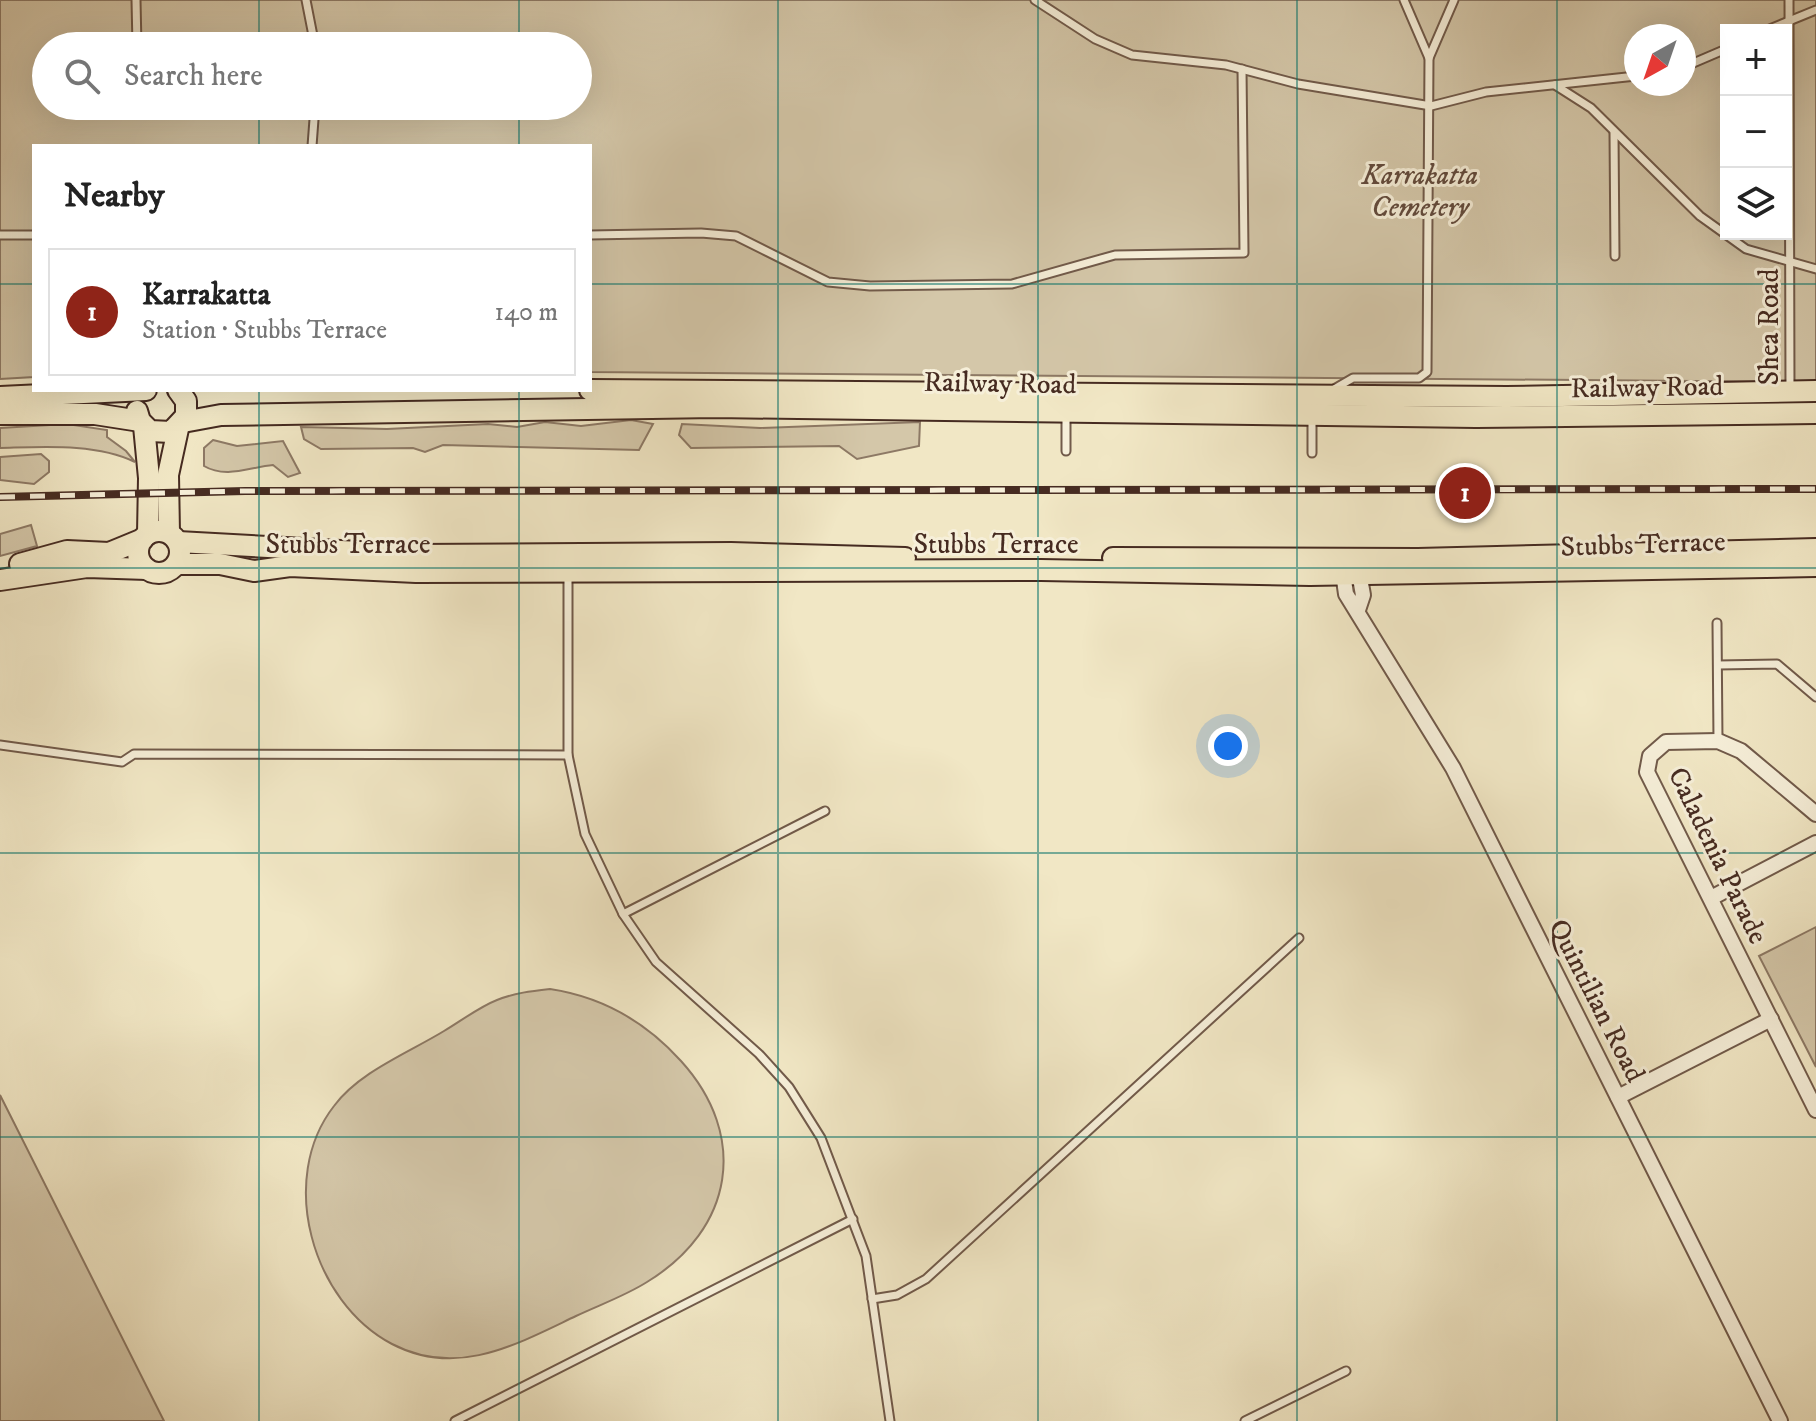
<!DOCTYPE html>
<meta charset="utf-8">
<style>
:root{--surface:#fff;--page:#f6f6f6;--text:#222;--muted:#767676;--line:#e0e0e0;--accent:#8f2418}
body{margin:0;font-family:"IM FELL DW Pica",serif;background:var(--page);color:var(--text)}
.controls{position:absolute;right:24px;top:24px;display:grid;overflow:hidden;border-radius:0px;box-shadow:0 8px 32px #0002}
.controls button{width:72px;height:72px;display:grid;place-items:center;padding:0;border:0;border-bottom:2px solid var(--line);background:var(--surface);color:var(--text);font:40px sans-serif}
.compass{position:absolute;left:1624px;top:24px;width:72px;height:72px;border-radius:50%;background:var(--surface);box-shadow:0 8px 32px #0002;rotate:220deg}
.you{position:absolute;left:1228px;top:746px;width:28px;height:28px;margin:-20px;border:6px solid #fff;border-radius:50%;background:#1a73e8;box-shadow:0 0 0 12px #1a73e833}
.badge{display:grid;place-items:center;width:52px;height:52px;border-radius:50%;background:var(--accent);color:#fff;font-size:26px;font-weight:700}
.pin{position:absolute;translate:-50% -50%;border:4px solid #fff;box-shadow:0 2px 8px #0006}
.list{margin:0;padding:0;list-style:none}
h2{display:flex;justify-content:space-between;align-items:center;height:104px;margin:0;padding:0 32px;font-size:34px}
h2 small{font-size:26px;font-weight:400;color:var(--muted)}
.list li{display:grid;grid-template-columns:52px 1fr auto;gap:24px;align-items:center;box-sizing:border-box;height:128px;margin:0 16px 16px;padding:0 16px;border:2px solid var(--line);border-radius:0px}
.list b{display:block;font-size:30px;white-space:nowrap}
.list p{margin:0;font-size:26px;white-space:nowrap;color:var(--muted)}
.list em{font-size:26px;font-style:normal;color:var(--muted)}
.icon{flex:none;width:44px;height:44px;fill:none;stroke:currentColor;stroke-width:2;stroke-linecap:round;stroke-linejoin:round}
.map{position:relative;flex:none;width:1816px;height:1421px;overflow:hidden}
.search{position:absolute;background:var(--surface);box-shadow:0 8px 32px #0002;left:32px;top:32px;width:560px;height:88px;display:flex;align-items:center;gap:20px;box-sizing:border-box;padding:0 28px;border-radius:44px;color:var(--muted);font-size:30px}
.panel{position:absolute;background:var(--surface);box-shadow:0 8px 32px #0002;left:32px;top:144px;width:560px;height:248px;border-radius:0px}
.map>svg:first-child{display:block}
.green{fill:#d4c7a9;stroke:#8d7965;stroke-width:2;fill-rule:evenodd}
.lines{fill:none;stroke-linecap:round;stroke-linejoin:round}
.service-casing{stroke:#715a4a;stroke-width:11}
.minor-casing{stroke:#715a4a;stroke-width:18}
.primary-casing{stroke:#462b21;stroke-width:24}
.service{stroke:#f6efd9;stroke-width:7}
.minor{stroke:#f6efd9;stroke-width:14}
.primary{stroke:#f1e7c5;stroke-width:20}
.rail-casing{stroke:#462b21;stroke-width:8}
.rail{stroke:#f6efd9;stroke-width:5;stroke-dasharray:15;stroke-linecap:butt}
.grid{fill:none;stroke:#0f766e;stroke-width:2;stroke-opacity:0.55}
.labels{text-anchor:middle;stroke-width:6;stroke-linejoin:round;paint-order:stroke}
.park-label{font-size:28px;font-style:italic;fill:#624a3c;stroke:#f6efd9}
.street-label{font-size:28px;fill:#462b21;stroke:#f6efd9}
</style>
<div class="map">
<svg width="1816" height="1421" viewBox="0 0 1816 1421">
<rect width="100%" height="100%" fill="#f1e7c5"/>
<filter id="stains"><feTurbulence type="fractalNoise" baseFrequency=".0025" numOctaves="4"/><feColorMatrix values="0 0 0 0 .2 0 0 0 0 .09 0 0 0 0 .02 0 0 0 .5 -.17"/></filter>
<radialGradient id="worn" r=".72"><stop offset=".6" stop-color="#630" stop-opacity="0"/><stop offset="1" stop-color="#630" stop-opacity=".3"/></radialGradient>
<g class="green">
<path d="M0,0H1816V382L590,372V146H34V377L0,379ZM1726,30H1786V234H1726ZM1636,36H1684V84H1636ZM46,46H578V106H46Z"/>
<polygon points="631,420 653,424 639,450 443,445 425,452 413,448 321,449 304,439 301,427 387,429 488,424 517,427 545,422 581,426"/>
<polygon points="920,422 919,446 857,459 839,446 691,448 679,435 682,424 760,428"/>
<path d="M67,424L107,430V437L126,451L135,462C96,443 43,447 0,448V428Z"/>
<path d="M213,440L237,446L283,441L300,473L288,477L273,465C250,467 226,479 204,466V448Z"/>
<polygon points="41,454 49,461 49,472 34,484 0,480 0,457"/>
<polygon points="31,525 37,546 0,556 0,534"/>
<polygon points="1816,927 1816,1067 1759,956"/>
<path d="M550,989C603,997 645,1021 681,1061C749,1136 734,1229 647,1282C625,1296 599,1305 576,1316C515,1345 457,1378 392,1344C312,1302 277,1179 334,1106C359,1072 408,1053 444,1031C461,1021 479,1007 497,1000C514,993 532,991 550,989Z"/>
<polygon points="0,1095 164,1421 0,1421"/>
</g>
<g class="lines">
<g class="service-casing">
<g id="service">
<polyline points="136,0 137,46"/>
<polyline points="306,0 315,46"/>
<polyline points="1035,0 1095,39 1132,55 1226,65 1298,84 1431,106 1486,92 1636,76"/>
<polyline points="1404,0 1429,58"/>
<polyline points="1789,0 1790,391"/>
<polyline points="1767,30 1816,10"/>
<polyline points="1684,67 1726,49"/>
<polyline points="1555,85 1591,108 1700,216 1746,249 1816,269"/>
<polyline points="1614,133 1615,256"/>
<polyline points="312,146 315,106"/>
<polyline points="0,235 34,235"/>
<polyline points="590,235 701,233 736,236 828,282 870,286 1012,284 1115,255 1244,253 1242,69"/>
<polyline points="1334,389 1353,378 1419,378 1427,372 1429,58 1454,0"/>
<polyline points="1066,412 1066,451"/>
<polyline points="1312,453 1312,417"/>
<polyline points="568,575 568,755 585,834 623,914 656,962 759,1054 789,1087 821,1138 866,1256 890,1421"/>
<polyline points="1717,623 1718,741"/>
<polyline points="1718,665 1777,664 1816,697"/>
<polyline points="0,745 122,762 134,754 568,755"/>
<polyline points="623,914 825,811"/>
<polyline points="872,1299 897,1295 926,1279 1299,938"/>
<polyline points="455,1421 853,1219"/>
<polyline points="1245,1421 1346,1371"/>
</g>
</g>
<g class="minor-casing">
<g id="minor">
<polyline points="1342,566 1346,594 1453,768 1780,1421"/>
<polyline points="1358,610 1363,595 1358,567"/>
<polyline points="1816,814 1741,751 1718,741 1666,742 1650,756 1647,772 1816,1110"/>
<polyline points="1711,898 1816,843"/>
<polyline points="1618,1097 1771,1019"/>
</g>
</g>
<g class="primary-casing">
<g id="primary">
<polyline points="590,390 1507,397 1816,391"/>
<polyline points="0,397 146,390"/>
<polyline points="137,411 140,421 150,431 171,432 186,416 186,401 178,390"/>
<polyline points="0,414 95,414 140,421"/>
<polyline points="183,422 221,415 715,407 1476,417 1816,413"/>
<polyline points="144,426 149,478 148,534"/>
<circle cx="159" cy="552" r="21"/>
<polyline points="169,533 168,475 178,429"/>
<polyline points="178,542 414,555 731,553 905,558"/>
<polyline points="1113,558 1418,559 1816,549"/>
<polyline points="20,564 67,551 109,553 143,539"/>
<polyline points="177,564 220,564 254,571 290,566 416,572 1041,570 1310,575 1816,566"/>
<polyline points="0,580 87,567 147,569"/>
</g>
</g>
<use href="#service" class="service"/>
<use href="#minor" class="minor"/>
<use href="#primary" class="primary"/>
<g class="rail-casing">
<polyline id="rail" points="0,497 245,491 1816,489"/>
</g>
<use href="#rail" class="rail"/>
</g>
<path class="grid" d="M259,0V46M519,0V46M778,0V1421M1038,0V1421M1297,0V1421M1557,0V1421M259,106V146M519,106V146M0,284H34M590,284H1816M259,390V1421M519,390V1421M0,568H1816M0,853H1816M0,1137H1816"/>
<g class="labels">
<g class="park-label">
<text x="1420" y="184">Karrakatta<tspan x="1420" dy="32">Cemetery</tspan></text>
</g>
<g class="street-label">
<text transform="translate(1768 327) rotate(-90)" y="10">Shea Road</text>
<text transform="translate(1000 382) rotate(1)" y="10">Railway Road</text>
<text transform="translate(1647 386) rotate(-1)" y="10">Railway Road</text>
<text x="348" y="553">Stubbs Terrace</text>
<text x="996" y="553">Stubbs Terrace</text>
<text transform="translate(1643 543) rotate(-2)" y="10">Stubbs Terrace</text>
<text transform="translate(1719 855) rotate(64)" y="10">Caladenia Parade</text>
<text transform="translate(1598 1000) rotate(63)" y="10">Quintilian Road</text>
</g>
</g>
<rect width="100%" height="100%" filter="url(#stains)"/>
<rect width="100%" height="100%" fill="url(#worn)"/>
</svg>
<div class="controls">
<button>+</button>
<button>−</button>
<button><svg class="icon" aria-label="layers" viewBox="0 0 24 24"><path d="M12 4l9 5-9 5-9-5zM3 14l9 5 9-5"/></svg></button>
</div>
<svg class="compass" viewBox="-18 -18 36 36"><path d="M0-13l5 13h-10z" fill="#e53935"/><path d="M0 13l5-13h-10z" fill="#767676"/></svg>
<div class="you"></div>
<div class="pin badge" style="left:1465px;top:493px">1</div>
<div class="search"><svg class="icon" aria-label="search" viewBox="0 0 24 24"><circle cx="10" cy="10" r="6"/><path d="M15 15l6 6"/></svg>Search here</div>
<section class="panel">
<h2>Nearby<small></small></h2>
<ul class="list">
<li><span class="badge">1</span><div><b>Karrakatta</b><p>Station · Stubbs Terrace</p></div><em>140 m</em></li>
</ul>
</section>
</div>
